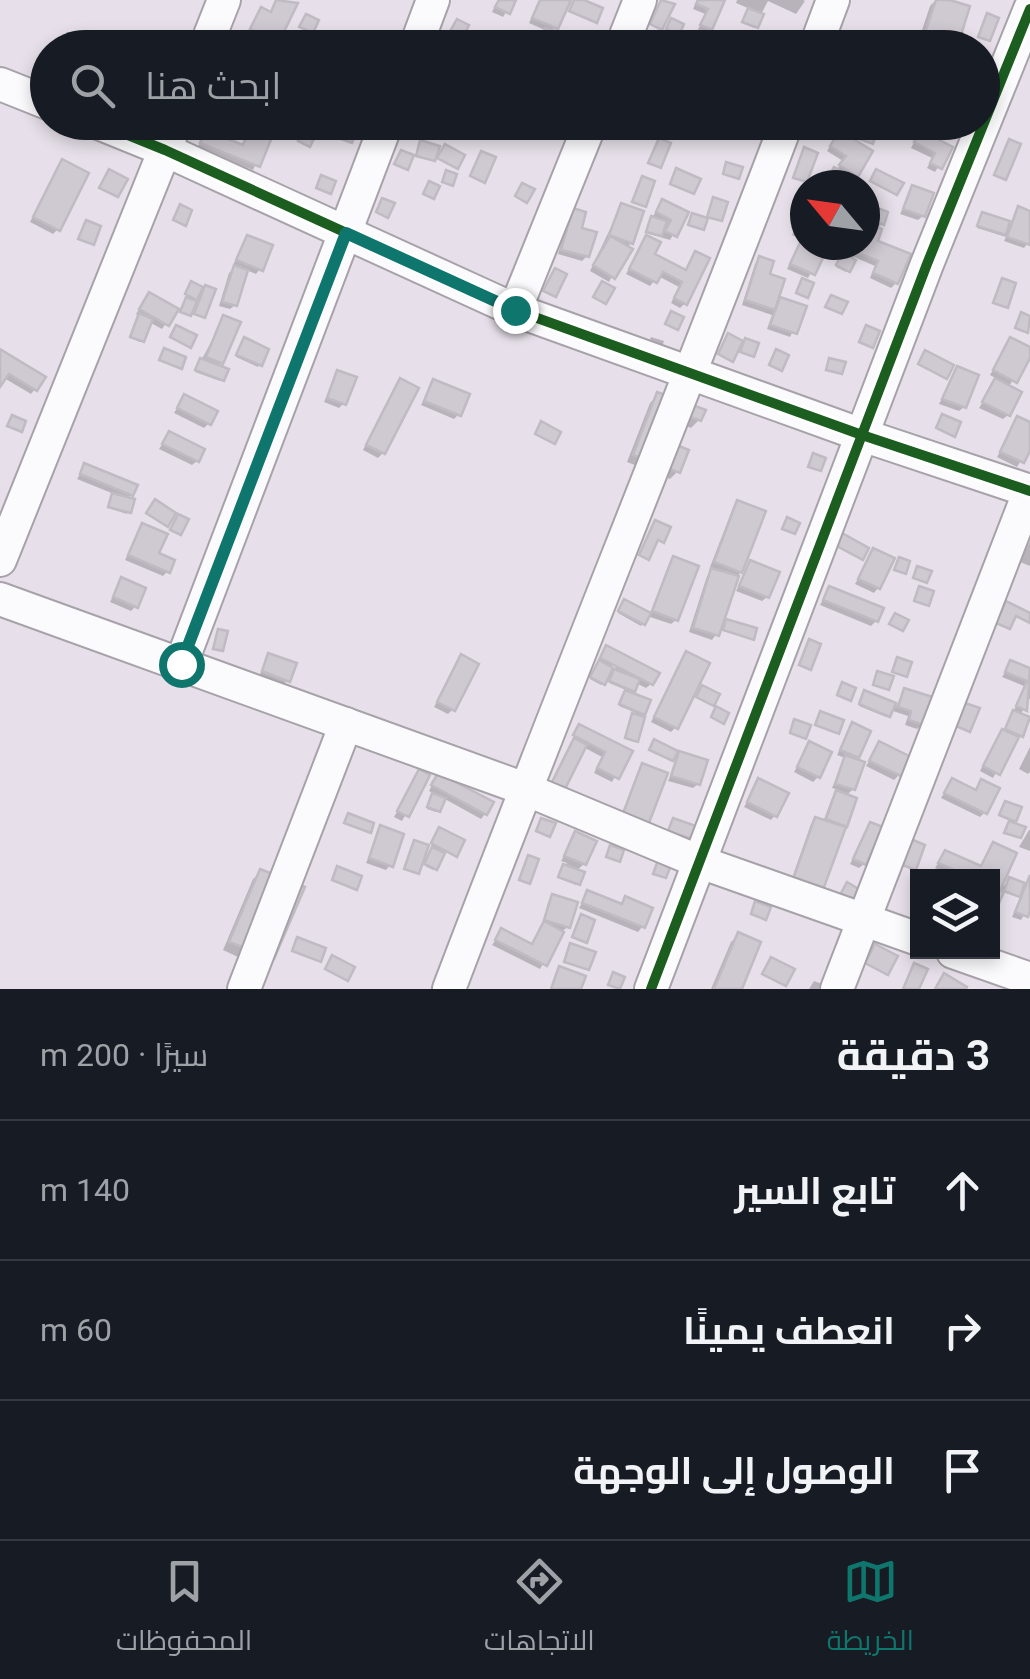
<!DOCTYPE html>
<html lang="ar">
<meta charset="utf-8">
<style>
:root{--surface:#171b24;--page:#20242c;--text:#f1f3f6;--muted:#9ea1a6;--line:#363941;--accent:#0f766e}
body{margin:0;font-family:Roboto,Cairo,sans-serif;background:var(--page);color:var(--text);direction:rtl}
.controls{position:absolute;right:30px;bottom:30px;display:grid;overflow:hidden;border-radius:0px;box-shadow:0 5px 15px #0003}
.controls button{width:90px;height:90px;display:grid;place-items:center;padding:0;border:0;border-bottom:2px solid var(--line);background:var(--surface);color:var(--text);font:50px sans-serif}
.compass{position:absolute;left:790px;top:170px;width:90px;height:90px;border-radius:50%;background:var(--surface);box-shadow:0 5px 15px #0003;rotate:299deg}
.stop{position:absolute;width:30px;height:30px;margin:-22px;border:8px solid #0f766e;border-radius:50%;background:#fff}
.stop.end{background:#0f766e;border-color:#fff;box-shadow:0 2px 10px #0008}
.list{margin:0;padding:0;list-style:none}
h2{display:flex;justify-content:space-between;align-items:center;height:130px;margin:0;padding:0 40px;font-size:42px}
h2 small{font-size:32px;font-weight:400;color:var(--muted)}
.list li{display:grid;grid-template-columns:65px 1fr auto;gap:30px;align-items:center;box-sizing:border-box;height:140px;padding:0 40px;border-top:2px solid var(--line)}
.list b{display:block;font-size:38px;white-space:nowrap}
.list em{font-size:32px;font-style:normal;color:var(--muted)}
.icon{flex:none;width:55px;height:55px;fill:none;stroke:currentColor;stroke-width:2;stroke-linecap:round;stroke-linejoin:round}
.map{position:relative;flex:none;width:1030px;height:989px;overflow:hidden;direction:ltr}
.search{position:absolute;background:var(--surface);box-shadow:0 5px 15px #0003;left:30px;right:30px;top:30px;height:110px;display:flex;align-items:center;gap:25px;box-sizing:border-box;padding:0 35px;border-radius:55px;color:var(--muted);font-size:38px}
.sheet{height:550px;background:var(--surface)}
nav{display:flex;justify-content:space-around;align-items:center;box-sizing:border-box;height:140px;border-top:2px solid var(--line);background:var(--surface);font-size:28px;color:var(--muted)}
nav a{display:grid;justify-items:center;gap:5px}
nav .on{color:var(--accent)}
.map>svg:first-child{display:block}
.shadow{fill:#0003}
.building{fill:#cfc9d1;stroke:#c0bbc3;stroke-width:2.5}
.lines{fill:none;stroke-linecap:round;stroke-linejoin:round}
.minor-casing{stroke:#a7a2a9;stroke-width:36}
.minor{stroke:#fbfafc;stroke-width:32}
.cycleway-casing{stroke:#fff;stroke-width:16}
.cycleway{stroke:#1b5e20;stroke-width:10}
.route{stroke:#0f766e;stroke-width:12}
</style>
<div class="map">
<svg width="1030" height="989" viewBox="0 0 1030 989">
<rect width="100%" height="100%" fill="#e7e0ea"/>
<g class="shadow">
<polygon points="277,0 294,4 272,46 247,34 257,15 261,10 269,14"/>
<polygon points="498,0 514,0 503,17 492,12"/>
<polygon points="539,0 568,0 552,32 557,45 519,48 520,41 540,44 545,30 529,23"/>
<polygon points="697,0 722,0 710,29 704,35 698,30 705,14 693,9"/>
<polygon points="737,0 803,0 805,1 796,14 768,1 754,28 742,23 750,9 736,3"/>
<polygon points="936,0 942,0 954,48 916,48 930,6"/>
<polygon points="250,122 276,122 253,170 197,148 206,133 241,147"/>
<polygon points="524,122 550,122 554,124 549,135 523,126"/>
<polygon points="839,131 853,139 856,175 852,185 828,182 843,161 827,151"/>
<polygon points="916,138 950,148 935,172 927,168 932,158 911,148"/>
<polygon points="62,162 58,229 53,234 30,222"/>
<polygon points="913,188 923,216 918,220 900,214"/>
<polygon points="663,202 686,213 670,240 646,233 650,220"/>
<polygon points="621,206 631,242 609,282 590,271"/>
<polygon points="805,207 805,245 826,245 808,278 787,269 801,239 792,235"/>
<polygon points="1019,209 1030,213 1030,240 1024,248 1004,241 1006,237 977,228 982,215 1011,224"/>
<polygon points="869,210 882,224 876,229 874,242 896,283 891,288 870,278 875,266 854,257 846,272 836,267 845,253 840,252 843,245 865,245 865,230 872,223 866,220"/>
<polygon points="573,211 587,256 582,261 558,254 569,216"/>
<polygon points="247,238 260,269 256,274 246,270 235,305 230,309 219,306 229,273 236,266 233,265"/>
<polygon points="646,238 651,255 684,272 696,254 685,303 680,308 671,303 679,287 658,276 650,286 626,274"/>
<polygon points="760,259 777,298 804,308 790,337 767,329 772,315 742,305 755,264"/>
<polygon points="145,300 175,310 162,329 149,322 140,342 130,338 139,316 136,314"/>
<polygon points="224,318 221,362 217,367 220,381 195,372"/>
<polygon points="651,337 664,341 661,350 647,349"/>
<polygon points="1011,340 1030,352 1008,388 1008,415 1003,419 979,408 997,379 990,375"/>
<polygon points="243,342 266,350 258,367 236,357"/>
<polygon points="0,352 35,389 31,394 4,378 0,384"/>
<polygon points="958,369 964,407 959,411 939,404"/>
<polygon points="338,373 344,403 339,408 324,402"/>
<polygon points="434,382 459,414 454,419 421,405"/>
<polygon points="396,386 383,453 378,458 363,450"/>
<polygon points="658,395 699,420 691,428 669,419 678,471 670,479 627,462 650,403"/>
<polygon points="184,397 209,423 204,428 174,413"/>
<polygon points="1018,419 1030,425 1030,445 1017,467 997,457"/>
<polygon points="169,434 197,461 192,465 159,449"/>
<polygon points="85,466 131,494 126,499 127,514 108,508 114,494 77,479"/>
<polygon points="738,503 740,572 719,630 727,622 752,638 719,630 712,640 689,632 707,576 715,569 710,567 733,508"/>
<polygon points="142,526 168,571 163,576 125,560"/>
<polygon points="1030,541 1030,566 1020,562"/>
<polygon points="874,551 878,588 874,593 855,584"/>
<polygon points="674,559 676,620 671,624 647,616 641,626 618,613 623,604 650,615 669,564"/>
<polygon points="750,563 767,597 762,601 736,591"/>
<polygon points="121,580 136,606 131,611 110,602"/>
<polygon points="829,589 876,621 871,626 820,605"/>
<polygon points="606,648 651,684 646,688 636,683 631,695 643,713 639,718 634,742 625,739 631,718 636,713 619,706 626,690 609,683 617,664 614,662 601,685 590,679"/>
<polygon points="687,654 676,727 671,732 651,722"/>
<polygon points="269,656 287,681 283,685 259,676"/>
<polygon points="461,657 453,709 448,714 434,707"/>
<polygon points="1011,663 1030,671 1030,698 1020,715 1021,735 1017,736 993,778 980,771 998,737 1005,733 1024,686 1002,677"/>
<polygon points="905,691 922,724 917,729 905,725 908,716 890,710 886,717 859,706 865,693 896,706"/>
<polygon points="852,725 857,757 853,761 853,789 846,796 854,799 821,889 790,884 811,824 816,820 823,822 832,798 839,790 832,788 845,758 837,755"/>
<polygon points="579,727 629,752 612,782 594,773 602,757 583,747 548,789"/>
<polygon points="810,744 818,777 813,782 794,772"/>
<polygon points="880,744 899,775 894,780 866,766"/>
<polygon points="1030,747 1030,772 1028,774 1019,769"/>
<polygon points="680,754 698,784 693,788 668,781"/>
<polygon points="643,766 643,827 620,818 638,771"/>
<polygon points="420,772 427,776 402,821 394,817"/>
<polygon points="434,781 485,814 481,819 443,798 436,812 427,809 434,794 429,791"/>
<polygon points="759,781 775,815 771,820 744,807"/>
<polygon points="952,781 975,792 982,782 985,812 980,817 941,798"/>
<polygon points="871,825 864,864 859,868 850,864"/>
<polygon points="381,828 390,865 386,870 366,863"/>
<polygon points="1029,830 1030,830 1030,851 1019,847"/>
<polygon points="438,831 455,855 443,851 433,870 425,866 435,848 431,846"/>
<polygon points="576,834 584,864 576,871 576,885 558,878 567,863 561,861"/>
<polygon points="993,845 1000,889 1010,880 1025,886 1030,876 1030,905 1021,920 1012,917 1020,898 1000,891 992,909 992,876 954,876 935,868 945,853 980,868"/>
<polygon points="261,872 245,975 233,970 238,957 223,950 253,879"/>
<polygon points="588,893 620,905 626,899 650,909 642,927 638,932 579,908"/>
<polygon points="553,897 568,927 562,931 540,969 492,945 502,931 530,946 543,925 548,902"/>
<polygon points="739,935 739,989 711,989 731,942"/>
<polygon points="814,981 822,984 819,989 809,989"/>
</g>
<g class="building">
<polygon points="276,0 298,3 279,42 250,29 261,7 271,12"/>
<polygon points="499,0 516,0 510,14 495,7"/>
<polygon points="540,0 571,0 558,29 532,18"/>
<polygon points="574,0 584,0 603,8 597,23 569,11"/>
<polygon points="661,0 675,4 662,30 650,24"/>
<polygon points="698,0 725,0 712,30 700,25 708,9 696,4"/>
<polygon points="936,0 950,0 970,6 957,48 920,48"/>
<polygon points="748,8 764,14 758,28 742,22"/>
<polygon points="987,13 999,18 990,41 978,37"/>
<polygon points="306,14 319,20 313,33 299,27"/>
<polygon points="671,18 684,24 679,35 666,29"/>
<polygon points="457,19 469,25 461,42 448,35"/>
<polygon points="545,28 563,33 559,46 541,41"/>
<polygon points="699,30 711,35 706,48 693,48"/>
<polygon points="521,37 552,45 551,48 519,48"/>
<polygon points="252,122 278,122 260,167 200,143 205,130 243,145"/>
<polygon points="344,122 360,122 352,143 338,138"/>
<polygon points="524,122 557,122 553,134"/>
<polygon points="844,123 860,133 855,140 873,151 858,177 839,165 846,156 830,146"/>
<polygon points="863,127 877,131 873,144 859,139"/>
<polygon points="303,128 316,134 310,147 298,141"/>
<polygon points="920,130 953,147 942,169 930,163 935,153 914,142"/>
<polygon points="659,138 671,143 661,168 648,163"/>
<polygon points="1009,139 1021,144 1006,180 994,175"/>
<polygon points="420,140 440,146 435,161 416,156"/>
<polygon points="445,144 465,155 458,169 437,158"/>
<polygon points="804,147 818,153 807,182 793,178"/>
<polygon points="401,150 414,155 408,170 394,164"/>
<polygon points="481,151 496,157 485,183 470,176"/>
<polygon points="62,159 89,173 60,231 33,217"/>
<polygon points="726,162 743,167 739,179 723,174"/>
<polygon points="834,167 857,179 855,185 837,185 827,180"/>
<polygon points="676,168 701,179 694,194 670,184"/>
<polygon points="109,169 128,179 118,197 99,188"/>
<polygon points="876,169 904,183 897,195 870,181"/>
<polygon points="446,170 457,174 453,186 442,182"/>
<polygon points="321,175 336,181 331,194 316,188"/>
<polygon points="642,176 655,181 646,207 632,202"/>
<polygon points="429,181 440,186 434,199 423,194"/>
<polygon points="522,183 535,189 527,203 515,196"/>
<polygon points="912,185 934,193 925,217 903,209"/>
<polygon points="713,197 728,202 722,221 707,217"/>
<polygon points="382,198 395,203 388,218 376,212"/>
<polygon points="662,199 689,212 677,237 665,231 671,220 656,212"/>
<polygon points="621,203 644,211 633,244 609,235"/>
<polygon points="180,204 192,210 186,226 173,220"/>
<polygon points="870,205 888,212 884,225 866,218"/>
<polygon points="1018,206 1030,211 1030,245 1007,237"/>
<polygon points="573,208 586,212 582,228 597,232 589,257 561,250"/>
<polygon points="805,208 805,245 829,245 815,275 790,264 804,234 795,230"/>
<polygon points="982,212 1010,221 1006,235 977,226"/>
<polygon points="692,213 708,218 704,230 688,225"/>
<polygon points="651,216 667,221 662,236 646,232"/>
<polygon points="86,220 101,226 94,245 78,239"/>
<polygon points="868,223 882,229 878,241 911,254 898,284 873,273 878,261 844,247 865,245"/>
<polygon points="247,235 273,245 263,271 236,260"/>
<polygon points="646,235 661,242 655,254 686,270 695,251 710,258 687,305 674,298 682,282 663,272 657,283 629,269"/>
<polygon points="610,236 633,249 615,279 593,265"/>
<polygon points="842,253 856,260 850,272 836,265"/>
<polygon points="759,256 774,261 770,274 785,279 775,310 745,300"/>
<polygon points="234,265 248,270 237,306 222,302"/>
<polygon points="555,268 567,274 556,297 543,291"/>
<polygon points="802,278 814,283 808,298 796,293"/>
<polygon points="1002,278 1016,283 1008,308 993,303"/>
<polygon points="191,281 203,287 197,300 185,294"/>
<polygon points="602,281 615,288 606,304 593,297"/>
<polygon points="205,285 216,289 205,318 194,314"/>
<polygon points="149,292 179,309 169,326 139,309"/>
<polygon points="831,295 848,302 842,314 825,307"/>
<polygon points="186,297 197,301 191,316 180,312"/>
<polygon points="780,297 807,306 797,334 770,325"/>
<polygon points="671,311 684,317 678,330 665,324"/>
<polygon points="1021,312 1030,316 1028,333 1015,328"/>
<polygon points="139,313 153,319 144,342 130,337"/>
<polygon points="223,315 241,322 223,364 206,357"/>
<polygon points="176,325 197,335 191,348 170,337"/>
<polygon points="866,325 880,331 873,348 859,342"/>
<polygon points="728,333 743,341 733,362 718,354"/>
<polygon points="244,337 269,349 262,366 236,355"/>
<polygon points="1010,337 1030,347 1030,358 1017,383 993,370"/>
<polygon points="745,338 759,343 754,357 740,352"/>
<polygon points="164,348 186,357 182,369 159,360"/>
<polygon points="0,349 46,377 37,391 9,374 0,387"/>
<polygon points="776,349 789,355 782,371 769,365"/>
<polygon points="925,350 954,365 947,379 918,364"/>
<polygon points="200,358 229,369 224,381 195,370"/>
<polygon points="829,358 846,362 842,374 826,370"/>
<polygon points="957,366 979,375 966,408 942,399"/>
<polygon points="337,370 357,377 346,405 327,398"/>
<polygon points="400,378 419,388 385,454 366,445"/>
<polygon points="995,378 1022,392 1010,416 982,402"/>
<polygon points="433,379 470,394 461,416 424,401"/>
<polygon points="657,392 706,410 701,421 675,411 664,440 689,450 680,473 633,455"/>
<polygon points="184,394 218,411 211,425 177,408"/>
<polygon points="942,414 961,422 955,437 936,428"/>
<polygon points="12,415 26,421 22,432 7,426"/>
<polygon points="1017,416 1030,422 1030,451 1024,463 1000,452"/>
<polygon points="541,421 561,432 555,444 535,434"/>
<polygon points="169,431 205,449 199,462 162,444"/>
<polygon points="813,453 826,458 821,471 808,467"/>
<polygon points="84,463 138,485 133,496 80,474"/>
<polygon points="112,493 135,499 131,513 108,507"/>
<polygon points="155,499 176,513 168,527 146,513"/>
<polygon points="737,500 766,511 742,573 714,562"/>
<polygon points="178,514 189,519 181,535 170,530"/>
<polygon points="787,517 800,523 795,534 782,529"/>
<polygon points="655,520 671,527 664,543 658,540 649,560 639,555"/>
<polygon points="142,523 168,534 159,553 175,560 170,573 128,555"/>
<polygon points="842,533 869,548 863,560 835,545"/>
<polygon points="873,548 895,558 880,589 858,579"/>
<polygon points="673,556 699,566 678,621 652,611"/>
<polygon points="899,557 910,561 906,574 894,570"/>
<polygon points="750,560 780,572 769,598 739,586"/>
<polygon points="917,566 932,571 927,583 913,578"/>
<polygon points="711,568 739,576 719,636 693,628"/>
<polygon points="121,577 146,588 138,608 113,597"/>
<polygon points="829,586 884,608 878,622 823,600"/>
<polygon points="919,586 934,591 929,606 914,601"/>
<polygon points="624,599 651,613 645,625 618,611"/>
<polygon points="1006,601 1030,613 1030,623 1016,616 1010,629 996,623"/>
<polygon points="895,613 909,620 903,631 889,624"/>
<polygon points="726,619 757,628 754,640 723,630"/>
<polygon points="218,629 228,631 223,651 213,649"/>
<polygon points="809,639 821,644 811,670 799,665"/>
<polygon points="606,645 660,673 653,685 600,658"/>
<polygon points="686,651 710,663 678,729 654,717"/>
<polygon points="268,653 297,663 290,682 262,671"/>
<polygon points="461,654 479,664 455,711 437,702"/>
<polygon points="897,657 912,662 907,677 892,672"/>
<polygon points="599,660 613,668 605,685 590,677"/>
<polygon points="1010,660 1030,668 1027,711 1016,706 1027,681 1005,672"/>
<polygon points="614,669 640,679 635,692 609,681"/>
<polygon points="877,671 894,676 889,690 873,685"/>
<polygon points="842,682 856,688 851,701 837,695"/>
<polygon points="702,685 720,694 714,706 696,697"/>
<polygon points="904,688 933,697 924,725 909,720 911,711 898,707"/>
<polygon points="625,690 651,700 645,715 619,704"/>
<polygon points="864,690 896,703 890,717 859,704"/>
<polygon points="965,703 980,708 970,732 956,726"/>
<polygon points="716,706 729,713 724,724 711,717"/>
<polygon points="1013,710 1030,717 1023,737 1005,729"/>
<polygon points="820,711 844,720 839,734 815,725"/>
<polygon points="632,713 645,717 638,742 625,738"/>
<polygon points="794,719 811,725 806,739 790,733"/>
<polygon points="852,722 871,731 859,758 840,750"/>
<polygon points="579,724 633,751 619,779 597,768 605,752 573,735"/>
<polygon points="1002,729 1019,737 1000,775 983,766"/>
<polygon points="574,738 587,745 564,791 551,784"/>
<polygon points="654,739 678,751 673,761 649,750"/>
<polygon points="809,741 832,752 820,778 797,767"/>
<polygon points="879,741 911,757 901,776 869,761"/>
<polygon points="679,751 708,760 700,785 671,776"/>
<polygon points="845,755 865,762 855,790 835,784"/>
<polygon points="642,763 668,773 649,823 623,814"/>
<polygon points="419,769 430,775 409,817 397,811"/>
<polygon points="438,773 494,802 487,815 431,785"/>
<polygon points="758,778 789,793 777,817 747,802"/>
<polygon points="952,778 976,790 981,779 1000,788 987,814 944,793"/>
<polygon points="836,790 857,798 847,827 826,819"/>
<polygon points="432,793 446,798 440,812 427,807"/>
<polygon points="1005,801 1022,807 1016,822 999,815"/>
<polygon points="348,813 374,823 371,833 344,823"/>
<polygon points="815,817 846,827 823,890 793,879"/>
<polygon points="541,818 556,823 550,837 536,831"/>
<polygon points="673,818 696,826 692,839 668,831"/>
<polygon points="1009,821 1026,827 1021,838 1004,833"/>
<polygon points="870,822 883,827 866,865 853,859"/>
<polygon points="380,825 404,834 393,867 369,858"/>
<polygon points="439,827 465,840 457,857 431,843"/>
<polygon points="575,831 597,841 586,865 564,856"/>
<polygon points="911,839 925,845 916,870 902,865"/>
<polygon points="414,840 429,845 419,874 404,869"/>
<polygon points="993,842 1017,853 1000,891 992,887 992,876 968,876 938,863 945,850 981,866"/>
<polygon points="610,845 624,850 620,862 606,857"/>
<polygon points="432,847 445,853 437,870 424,864"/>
<polygon points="528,855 539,859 530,884 519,880"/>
<polygon points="658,860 671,865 666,878 653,874"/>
<polygon points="563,864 585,872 580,885 558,877"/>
<polygon points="337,866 362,876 357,890 332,880"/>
<polygon points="260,869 305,887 274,959 229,942"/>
<polygon points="1030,875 1030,911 1028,917 1015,912"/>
<polygon points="1009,877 1025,883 1020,897 1004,891"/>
<polygon points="847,882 867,894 860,906 840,895"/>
<polygon points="992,888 1004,892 992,919"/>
<polygon points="587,890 622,904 625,896 653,908 645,928 582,903"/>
<polygon points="552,894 578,902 570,928 544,920"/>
<polygon points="755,901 771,907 766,920 751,914"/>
<polygon points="581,914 595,920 587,943 572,937"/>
<polygon points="544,921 564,932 547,966 495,940 501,928 532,944"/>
<polygon points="738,932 761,942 742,989 714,989"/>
<polygon points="297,937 326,948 321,962 292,951"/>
<polygon points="570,943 596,952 589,970 564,962"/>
<polygon points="875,944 898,956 888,975 865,963"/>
<polygon points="332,955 355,967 348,981 325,969"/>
<polygon points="771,957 795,969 786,986 762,974"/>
<polygon points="914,963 928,969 919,989 903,989"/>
<polygon points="559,966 586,976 581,989 551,989"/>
<polygon points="613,972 625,977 620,989 608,985"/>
<polygon points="944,973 967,987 966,989 935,989"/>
</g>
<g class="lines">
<g class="minor-casing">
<g id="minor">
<polyline points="205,48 224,0"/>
<polyline points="415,48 433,0"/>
<polyline points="621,48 640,0"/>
<polyline points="815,48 833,0"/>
<polyline points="0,84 48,103"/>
<polyline points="96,122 165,150 515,310 862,435 1030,491"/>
<polyline points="515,310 591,122"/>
<polyline points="0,560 176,122"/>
<polyline points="0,599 525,789 700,862 918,939"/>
<polyline points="181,664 387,122"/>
<polyline points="953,952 1030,979"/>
<polyline points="244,989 346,724"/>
<path d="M449,989C559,699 677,412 787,122"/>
<polyline points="651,989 927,264 1030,9"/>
<polyline points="837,989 1030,490"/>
</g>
</g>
<use href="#minor" class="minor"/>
<g class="cycleway-casing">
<g id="cycleway">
<polyline points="96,122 165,150 515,310 862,435 1030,491"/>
<polyline points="651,989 927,264 1030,9"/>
</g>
</g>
<use href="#cycleway" class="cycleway"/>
</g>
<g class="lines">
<polyline class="route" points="181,664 346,233 515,310"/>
</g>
</svg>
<div class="controls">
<button><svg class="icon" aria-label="layers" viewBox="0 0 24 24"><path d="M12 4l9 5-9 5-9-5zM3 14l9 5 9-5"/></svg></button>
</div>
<svg class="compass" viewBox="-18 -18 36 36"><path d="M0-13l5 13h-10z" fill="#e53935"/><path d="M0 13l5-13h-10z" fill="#9ea1a6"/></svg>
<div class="stop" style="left:181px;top:664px"></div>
<div class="stop end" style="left:515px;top:310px"></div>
<div class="search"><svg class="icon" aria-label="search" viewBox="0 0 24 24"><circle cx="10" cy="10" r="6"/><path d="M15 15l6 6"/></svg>ابحث هنا</div>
</div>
<section class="sheet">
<h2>3 دقيقة<small>سيرًا · 200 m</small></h2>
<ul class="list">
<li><svg class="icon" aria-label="ahead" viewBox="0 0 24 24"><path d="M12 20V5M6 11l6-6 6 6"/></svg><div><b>تابع السير</b></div><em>140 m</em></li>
<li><svg class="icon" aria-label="right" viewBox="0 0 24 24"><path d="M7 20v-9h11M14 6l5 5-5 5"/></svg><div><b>انعطف يمينًا</b></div><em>60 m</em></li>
<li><svg class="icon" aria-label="arrive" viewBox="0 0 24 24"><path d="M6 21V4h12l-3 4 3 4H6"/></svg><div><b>الوصول إلى الوجهة</b></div></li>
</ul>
</section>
<nav>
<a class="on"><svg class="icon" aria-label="map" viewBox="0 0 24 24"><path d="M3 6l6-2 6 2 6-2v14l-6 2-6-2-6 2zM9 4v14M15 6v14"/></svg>الخريطة</a>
<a><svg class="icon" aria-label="directions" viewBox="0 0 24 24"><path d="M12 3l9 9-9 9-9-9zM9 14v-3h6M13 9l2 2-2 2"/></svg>الاتجاهات</a>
<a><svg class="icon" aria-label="saved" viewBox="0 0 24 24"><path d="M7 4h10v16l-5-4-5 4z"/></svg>المحفوظات</a>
</nav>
